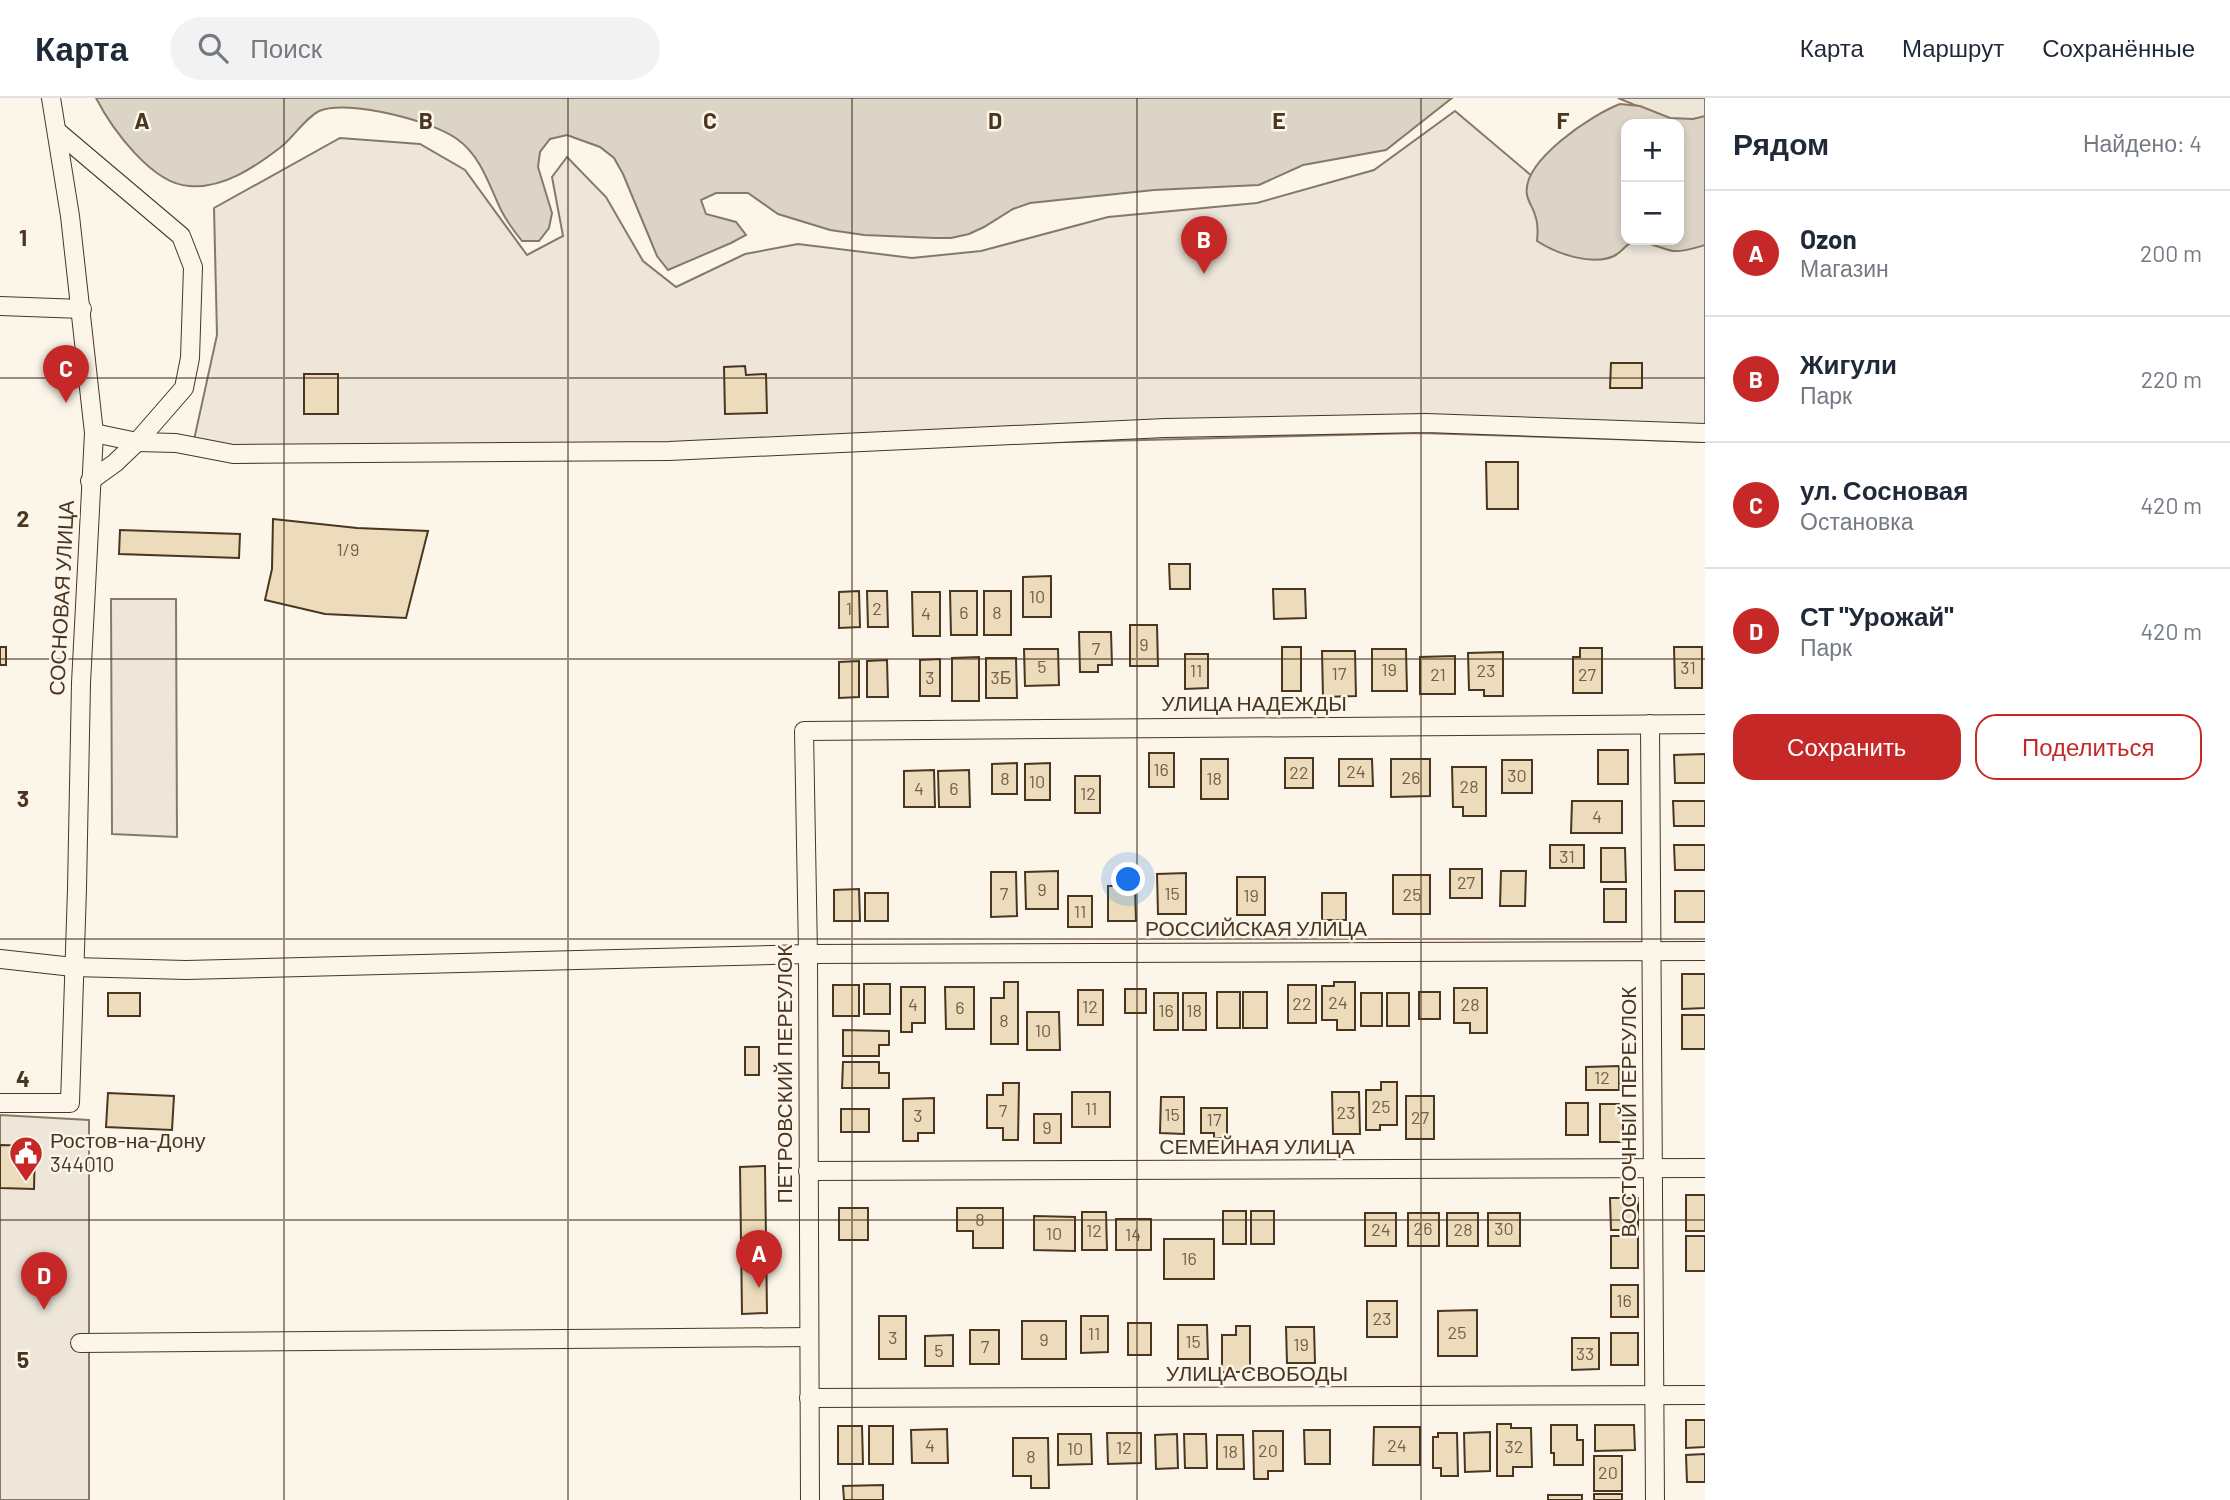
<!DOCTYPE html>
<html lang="ru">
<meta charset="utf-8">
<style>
:root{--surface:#fff;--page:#f2f2f3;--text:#1f2937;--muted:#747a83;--line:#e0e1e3;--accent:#c62828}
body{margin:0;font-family:Barlow,sans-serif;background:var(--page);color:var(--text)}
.controls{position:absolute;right:21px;top:21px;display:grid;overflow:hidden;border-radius:14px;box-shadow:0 4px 10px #0003}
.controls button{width:63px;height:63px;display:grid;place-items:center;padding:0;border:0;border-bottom:2px solid var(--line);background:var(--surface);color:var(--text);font:35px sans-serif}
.you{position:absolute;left:1129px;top:782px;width:24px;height:24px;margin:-18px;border:5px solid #fff;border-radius:50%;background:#1a73e8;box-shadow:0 0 0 10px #1a73e833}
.badge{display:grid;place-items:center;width:46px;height:46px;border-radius:50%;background:var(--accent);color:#fff;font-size:23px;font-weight:700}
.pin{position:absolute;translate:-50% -58px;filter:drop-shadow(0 2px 4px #0008)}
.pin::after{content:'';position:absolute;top:37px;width:24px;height:21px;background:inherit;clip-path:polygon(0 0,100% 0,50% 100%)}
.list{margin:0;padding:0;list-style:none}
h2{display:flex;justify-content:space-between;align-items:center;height:91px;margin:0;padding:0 28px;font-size:30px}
h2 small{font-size:23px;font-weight:400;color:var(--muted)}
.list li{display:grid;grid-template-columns:46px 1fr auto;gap:21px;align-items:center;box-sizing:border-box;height:126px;padding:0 28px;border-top:2px solid var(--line)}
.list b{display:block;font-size:26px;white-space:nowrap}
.list p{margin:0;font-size:23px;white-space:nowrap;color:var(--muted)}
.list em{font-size:23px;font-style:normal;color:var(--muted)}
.actions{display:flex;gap:14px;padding:21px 28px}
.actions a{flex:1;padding:16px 0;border:2px solid var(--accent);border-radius:21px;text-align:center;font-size:24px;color:var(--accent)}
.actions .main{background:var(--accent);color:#fff}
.icon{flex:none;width:38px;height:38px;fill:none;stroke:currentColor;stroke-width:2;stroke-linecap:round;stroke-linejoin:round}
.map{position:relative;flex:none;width:1705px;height:1402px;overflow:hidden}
header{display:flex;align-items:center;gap:42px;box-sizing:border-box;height:98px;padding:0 35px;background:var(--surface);border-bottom:2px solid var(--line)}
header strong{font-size:33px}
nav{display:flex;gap:38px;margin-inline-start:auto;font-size:24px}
.search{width:490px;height:63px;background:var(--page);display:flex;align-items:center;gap:18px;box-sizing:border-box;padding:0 24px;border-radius:38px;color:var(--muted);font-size:26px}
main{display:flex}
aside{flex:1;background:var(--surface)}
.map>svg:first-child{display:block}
.green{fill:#ede6d9;stroke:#887966;stroke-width:2}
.water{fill:#dcd4c6;stroke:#887966;stroke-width:2;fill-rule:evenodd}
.building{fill:#ecdcbc;stroke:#4a3520;stroke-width:2}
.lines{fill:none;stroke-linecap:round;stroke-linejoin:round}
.minor-casing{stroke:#4a3520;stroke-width:20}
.minor{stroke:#fbf6e9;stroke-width:18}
.grid{fill:none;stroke:#4a3520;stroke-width:2;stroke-opacity:0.55}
.labels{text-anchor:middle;stroke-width:5;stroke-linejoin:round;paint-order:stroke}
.number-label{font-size:18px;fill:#725f47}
.street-label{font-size:21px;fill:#4a3520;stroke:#fbf6e9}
.poi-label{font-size:21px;fill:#4a3520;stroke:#fbf6e9;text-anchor:start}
.grid-label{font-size:23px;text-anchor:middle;font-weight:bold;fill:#4a3520;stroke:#fbf6e9;stroke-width:5;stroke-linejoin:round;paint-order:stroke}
</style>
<header>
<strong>Карта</strong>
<div class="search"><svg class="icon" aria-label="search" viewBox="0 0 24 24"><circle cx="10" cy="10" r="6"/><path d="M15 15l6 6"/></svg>Поиск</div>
<nav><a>Карта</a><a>Маршрут</a><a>Сохранённые</a></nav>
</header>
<main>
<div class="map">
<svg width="1705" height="1402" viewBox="0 0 1705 1402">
<rect width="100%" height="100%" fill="#fbf6e9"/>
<g class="green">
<polygon points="1618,0 1705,0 1705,36"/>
<polygon points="1455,13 1539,84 1626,142 1705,142 1705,344 1419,335 234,365 192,351 217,237 214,110 340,40 420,46 465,72 527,157 563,138 552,79 567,59 606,99 643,163 676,189 745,156 798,146 912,160 981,153 1108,119 1257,105 1374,72"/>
<polygon points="111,501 176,501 177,739 112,736"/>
<polygon points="0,1017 89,1022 89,1402 0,1402"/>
</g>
<g class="water">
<path d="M96,0H1452L1386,52L1303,67L1259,87L1154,92L1030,105L1013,111L984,129L969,136L951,140H934L864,137L830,132L778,116L748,95H716L701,102L706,116L736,124L746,137L731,145L668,172L657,158L623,76L614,60L600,49L567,37L550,41L540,54L538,69L552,115L549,130L539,143H522C514,133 507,124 501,112C489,87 481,58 457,41C433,23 348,1 319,13C304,21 294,39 281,49C255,69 223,91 189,88C152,86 112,31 96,0Z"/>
<path d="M1620,6L1640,8L1670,20L1693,21L1705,18V147C1695,150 1684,154 1673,153C1661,151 1649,143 1636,144C1625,145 1624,153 1614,158C1592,168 1557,156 1537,143C1538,134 1538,125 1535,117C1533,110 1528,103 1527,97C1521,63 1593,16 1620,6ZM1679,26V142H1626V26Z"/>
</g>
<g class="building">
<polygon points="1611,265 1642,265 1642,290 1610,290"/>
<polygon points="745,268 746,277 766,276 767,315 725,316 724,269"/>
<rect x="304" y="276" width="34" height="40"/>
<polygon points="1486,364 1518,364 1518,411 1487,411"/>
<polygon points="273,421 357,430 428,433 406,520 325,516 265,502 272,471"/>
<polygon points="120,432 240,436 239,460 119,456"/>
<polygon points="1169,466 1190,466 1190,491 1170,491"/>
<polygon points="1051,478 1051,519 1023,519 1023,479"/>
<polygon points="1273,491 1305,491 1306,520 1274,521"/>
<polygon points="859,493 860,529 839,530 839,494"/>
<polygon points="867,493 887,493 888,529 868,529"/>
<polygon points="950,493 977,493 977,537 951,537"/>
<rect x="984" y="493" width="27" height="44"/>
<polygon points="912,494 940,494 940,538 913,538"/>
<polygon points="1130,527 1157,527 1158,568 1130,568"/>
<polygon points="1079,534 1111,534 1112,567 1098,567 1098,574 1080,574"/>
<rect x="0" y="549" width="6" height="18"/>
<rect x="1282" y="549" width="19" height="44"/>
<polygon points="1674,549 1702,549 1702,590 1675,590"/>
<polygon points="1580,550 1602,550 1602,595 1573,595 1573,559 1580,559"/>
<polygon points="1024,551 1058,551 1059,587 1025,588"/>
<polygon points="1372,551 1406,551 1407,593 1372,593"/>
<polygon points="1322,553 1355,553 1356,598 1323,599"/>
<polygon points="1503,554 1503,598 1484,598 1484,592 1469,592 1468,555"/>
<polygon points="1185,556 1208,556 1208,590 1185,591"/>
<polygon points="1455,558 1455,596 1420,596 1420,559"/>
<polygon points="979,559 979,603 952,603 952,560"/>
<polygon points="986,560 1016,560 1017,600 986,600"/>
<polygon points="940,561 940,598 920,598 920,562"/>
<polygon points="887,562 888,599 867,599 867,563"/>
<polygon points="859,563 859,599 839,600 839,564"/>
<rect x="1598" y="652" width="30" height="34"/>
<rect x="1149" y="655" width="25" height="34"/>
<polygon points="1705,656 1705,685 1675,685 1674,657"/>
<rect x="1285" y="660" width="28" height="30"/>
<rect x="1201" y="661" width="27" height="40"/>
<polygon points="1339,661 1372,661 1373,688 1339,688"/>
<polygon points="1391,661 1430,661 1430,698 1391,699"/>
<rect x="1502" y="662" width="30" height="33"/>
<polygon points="1017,665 1017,696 992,696 992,666"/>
<polygon points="1050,665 1050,702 1025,702 1025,666"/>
<polygon points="1452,669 1486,669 1486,718 1463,718 1463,709 1453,709"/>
<polygon points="934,672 935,709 904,709 904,673"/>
<polygon points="969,672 970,709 939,709 938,673"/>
<rect x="1075" y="678" width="25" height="37"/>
<polygon points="1572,703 1622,703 1622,735 1571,735"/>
<polygon points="1673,703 1705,703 1705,728 1674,728"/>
<rect x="1550" y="747" width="34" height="23"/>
<polygon points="1674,747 1705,747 1705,772 1675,772"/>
<polygon points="1601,750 1625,750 1626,784 1601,784"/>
<rect x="1450" y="771" width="32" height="29"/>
<polygon points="1058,773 1058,811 1026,811 1025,774"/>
<polygon points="1501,773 1526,773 1525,808 1500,808"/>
<polygon points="991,774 1016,774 1017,818 991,819"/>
<polygon points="1186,775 1186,816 1158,816 1157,776"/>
<rect x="1393" y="777" width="37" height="39"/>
<rect x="1237" y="779" width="28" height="38"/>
<polygon points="1108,788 1135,788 1136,823 1108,823"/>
<polygon points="859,791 860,823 834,823 834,792"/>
<rect x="1604" y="791" width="22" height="33"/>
<rect x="1675" y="793" width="30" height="31"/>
<rect x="865" y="795" width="23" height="28"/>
<rect x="1322" y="795" width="24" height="27"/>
<rect x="1068" y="798" width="24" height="31"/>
<polygon points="1682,876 1705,876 1705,910 1682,911"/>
<polygon points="1004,884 1018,884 1018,946 991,946 991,900 1004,900"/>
<polygon points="1334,884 1355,884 1355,932 1337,932 1337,922 1322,922 1322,888 1334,888"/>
<rect x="864" y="886" width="26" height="30"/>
<rect x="833" y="887" width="26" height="31"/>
<rect x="1288" y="887" width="28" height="38"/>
<polygon points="901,889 925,889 925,925 912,925 912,934 901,934"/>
<polygon points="945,889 974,889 974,931 946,931"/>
<polygon points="1454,890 1487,890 1487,935 1470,935 1470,925 1454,925"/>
<rect x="1125" y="891" width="21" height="24"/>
<rect x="1078" y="892" width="25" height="35"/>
<rect x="1217" y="894" width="23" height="36"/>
<rect x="1243" y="894" width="24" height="36"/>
<rect x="1419" y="894" width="21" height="27"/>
<rect x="108" y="895" width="32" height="23"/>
<rect x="1154" y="895" width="24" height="37"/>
<rect x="1183" y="895" width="23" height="37"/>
<rect x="1361" y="895" width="21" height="33"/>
<rect x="1387" y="895" width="22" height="33"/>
<polygon points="1027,914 1059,914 1060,952 1027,952"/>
<rect x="1682" y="917" width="23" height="34"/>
<polygon points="843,932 889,933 889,947 879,947 879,958 843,958"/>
<rect x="745" y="949" width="14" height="28"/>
<polygon points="843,964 879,964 879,975 889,975 889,990 842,990"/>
<polygon points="1619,968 1619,992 1586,992 1586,969"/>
<polygon points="1381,984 1397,984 1397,1027 1380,1027 1380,1032 1366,1032 1366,992 1381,992"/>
<polygon points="1003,985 1019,985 1018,1042 1003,1042 1003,1030 987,1030 987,997 1003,997"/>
<rect x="1072" y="994" width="38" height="35"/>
<polygon points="1332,994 1359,994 1360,1036 1333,1036"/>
<polygon points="108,995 174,998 172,1032 106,1029"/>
<rect x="1406" y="998" width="28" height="43"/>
<polygon points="1161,999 1184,999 1184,1036 1160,1035"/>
<polygon points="934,1000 934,1035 918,1035 918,1043 903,1043 903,1001"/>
<rect x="1566" y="1005" width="22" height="32"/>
<rect x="1600" y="1006" width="23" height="38"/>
<polygon points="1201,1010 1227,1010 1227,1040 1214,1040 1214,1035 1201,1035"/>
<rect x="841" y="1011" width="28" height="23"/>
<rect x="1034" y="1016" width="27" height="29"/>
<polygon points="0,1047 35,1048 34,1091 0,1090"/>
<polygon points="765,1068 767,1215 742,1216 740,1069"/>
<rect x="1686" y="1097" width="19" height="36"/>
<polygon points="1610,1100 1638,1100 1638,1132 1611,1132"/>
<rect x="839" y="1110" width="29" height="32"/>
<polygon points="957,1110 1003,1110 1003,1150 973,1150 973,1133 957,1133"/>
<rect x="1223" y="1113" width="23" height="33"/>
<rect x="1251" y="1113" width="23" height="33"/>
<polygon points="1082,1114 1106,1114 1107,1152 1082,1152"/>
<rect x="1365" y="1115" width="31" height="33"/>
<rect x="1408" y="1115" width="31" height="33"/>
<rect x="1447" y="1115" width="31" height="33"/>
<rect x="1488" y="1115" width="32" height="33"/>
<polygon points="1034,1118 1075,1119 1075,1153 1034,1152"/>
<rect x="1116" y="1121" width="35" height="31"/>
<rect x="1611" y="1138" width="27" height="32"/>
<rect x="1686" y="1138" width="19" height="35"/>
<rect x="1164" y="1141" width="50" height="40"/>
<rect x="1611" y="1187" width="27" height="32"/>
<rect x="1367" y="1203" width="30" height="36"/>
<polygon points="1477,1212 1477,1258 1438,1258 1438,1213"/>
<rect x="879" y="1218" width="27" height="43"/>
<polygon points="1081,1218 1108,1218 1108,1254 1081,1255"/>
<rect x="1022" y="1223" width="44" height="38"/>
<rect x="1128" y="1225" width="23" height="32"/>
<polygon points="1178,1227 1207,1227 1208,1261 1178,1261"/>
<polygon points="1236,1228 1250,1228 1250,1274 1222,1274 1222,1237 1236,1237"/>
<polygon points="1286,1229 1314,1229 1315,1265 1287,1265"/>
<rect x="970" y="1232" width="29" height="34"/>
<rect x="1611" y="1235" width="27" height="32"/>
<polygon points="953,1237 953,1268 925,1268 925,1238"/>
<polygon points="1572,1240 1599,1240 1599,1271 1572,1272"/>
<polygon points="1686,1322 1705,1322 1705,1349 1686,1350"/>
<polygon points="1497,1326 1511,1326 1511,1330 1531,1330 1532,1369 1513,1369 1513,1378 1497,1378"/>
<polygon points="1551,1327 1577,1327 1577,1342 1583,1342 1583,1367 1554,1367 1554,1355 1551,1355"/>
<polygon points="1595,1327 1634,1327 1635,1352 1595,1353"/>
<polygon points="838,1328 862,1328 863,1366 838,1366"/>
<rect x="869" y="1328" width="24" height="38"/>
<polygon points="1374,1329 1420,1329 1420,1367 1373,1367"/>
<polygon points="947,1331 948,1365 912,1365 911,1332"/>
<polygon points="1304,1332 1330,1332 1330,1366 1305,1366"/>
<polygon points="1253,1333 1283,1333 1283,1373 1268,1373 1268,1381 1254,1381"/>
<polygon points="1490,1334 1490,1373 1465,1374 1464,1335"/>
<polygon points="1107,1335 1141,1335 1141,1365 1108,1366"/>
<polygon points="1438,1335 1457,1335 1458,1378 1441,1378 1441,1370 1433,1370 1433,1339 1438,1339"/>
<polygon points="1058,1336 1091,1336 1092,1366 1058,1367"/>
<polygon points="1177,1336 1178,1370 1156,1371 1155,1337"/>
<polygon points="1184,1336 1206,1336 1207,1370 1185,1370"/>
<polygon points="1217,1337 1243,1337 1244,1371 1217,1371"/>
<polygon points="1013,1340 1048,1340 1049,1390 1031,1390 1031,1378 1013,1378"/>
<polygon points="1705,1356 1705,1384 1687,1384 1686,1357"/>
<rect x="1594" y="1358" width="28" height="35"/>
<polygon points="883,1387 883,1402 844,1402 843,1388"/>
<rect x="1594" y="1396" width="28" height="6"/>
<rect x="1548" y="1397" width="34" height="5"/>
</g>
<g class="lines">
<g class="minor-casing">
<g id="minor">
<polyline points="58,34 181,138 193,169 190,260 184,290 137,344 115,365 90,383"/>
<polyline points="0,208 82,211"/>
<polyline points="94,335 137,344 176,345 233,356 669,353 1165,330 1426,325 1705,335"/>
<polyline points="1650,626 1655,1402"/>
<polyline points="0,861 73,869 186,872 808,856 1705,853"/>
<polyline points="0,1005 70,1005 77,791 81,585 94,335 70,118 51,0"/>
<polyline points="808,1073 1705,1070"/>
<polyline points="80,1245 809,1239"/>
<polyline points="809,1300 1705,1297"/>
<polyline points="810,1402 808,856 804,633 1705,626"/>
</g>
</g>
<use href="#minor" class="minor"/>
</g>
<path class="grid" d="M284,0V1402M568,0V1402M852,0V1402M1137,0V1402M1421,0V1402M0,280H1705M0,561H1705M0,841H1705M0,1122H1705"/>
<defs>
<g id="civic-pin" transform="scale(1.75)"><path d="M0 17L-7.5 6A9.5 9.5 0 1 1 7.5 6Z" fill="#c62828" stroke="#fbf6e9"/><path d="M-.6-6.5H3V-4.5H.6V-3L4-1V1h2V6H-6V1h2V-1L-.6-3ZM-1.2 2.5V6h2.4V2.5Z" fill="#fff"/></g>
</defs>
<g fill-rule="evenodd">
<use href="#civic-pin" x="26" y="1055"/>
</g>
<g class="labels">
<g class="number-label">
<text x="348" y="458">1/9</text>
<text x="1037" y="505">10</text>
<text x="849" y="517">1</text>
<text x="877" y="517">2</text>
<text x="964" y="521">6</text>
<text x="997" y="521">8</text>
<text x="926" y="522">4</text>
<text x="1144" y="553">9</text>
<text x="1096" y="557">7</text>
<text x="1042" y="575">5</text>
<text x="1688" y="576">31</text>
<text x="1389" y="578">19</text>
<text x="1196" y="579">11</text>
<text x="1486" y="579">23</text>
<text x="1339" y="582">17</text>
<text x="1438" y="583">21</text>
<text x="1587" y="583">27</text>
<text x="930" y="586">3</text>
<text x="1001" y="586">3Б</text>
<text x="1161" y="678">16</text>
<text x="1356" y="680">24</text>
<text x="1299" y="681">22</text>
<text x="1517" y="684">30</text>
<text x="1411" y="686">26</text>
<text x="1005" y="687">8</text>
<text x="1214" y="687">18</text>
<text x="1037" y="690">10</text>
<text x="1469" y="695">28</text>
<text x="919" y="697">4</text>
<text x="954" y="697">6</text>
<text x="1088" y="702">12</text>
<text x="1597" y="725">4</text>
<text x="1567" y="765">31</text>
<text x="1466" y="791">27</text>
<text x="1042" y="798">9</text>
<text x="1004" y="802">7</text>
<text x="1172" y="802">15</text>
<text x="1412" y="803">25</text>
<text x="1251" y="804">19</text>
<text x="1080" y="820">11</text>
<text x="1338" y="911">24</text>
<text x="1302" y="912">22</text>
<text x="913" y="913">4</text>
<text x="1470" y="913">28</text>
<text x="1090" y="915">12</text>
<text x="960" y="916">6</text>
<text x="1166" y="919">16</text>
<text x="1194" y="919">18</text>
<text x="1004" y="929">8</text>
<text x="1043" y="939">10</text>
<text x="1602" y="986">12</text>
<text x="1381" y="1015">25</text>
<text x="1091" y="1017">11</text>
<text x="1003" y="1019">7</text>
<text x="1346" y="1021">23</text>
<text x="1172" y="1023">15</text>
<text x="918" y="1024">3</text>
<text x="1420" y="1026">27</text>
<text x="1214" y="1028">17</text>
<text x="1047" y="1036">9</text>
<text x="980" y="1128">8</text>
<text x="1423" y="1137">26</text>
<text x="1504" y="1137">30</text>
<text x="1381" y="1138">24</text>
<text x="1463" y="1138">28</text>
<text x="1094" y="1139">12</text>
<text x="1054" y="1142">10</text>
<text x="1133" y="1143">14</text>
<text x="1189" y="1167">16</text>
<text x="1624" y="1209">16</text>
<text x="1382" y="1227">23</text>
<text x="1457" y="1241">25</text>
<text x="1094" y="1242">11</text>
<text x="893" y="1246">3</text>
<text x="1044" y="1248">9</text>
<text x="1193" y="1250">15</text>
<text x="1301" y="1253">19</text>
<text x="985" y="1255">7</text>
<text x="939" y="1259">5</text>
<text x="1585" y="1262">33</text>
<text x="930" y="1354">4</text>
<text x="1397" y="1354">24</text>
<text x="1514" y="1355">32</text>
<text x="1124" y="1356">12</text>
<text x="1075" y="1357">10</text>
<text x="1268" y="1359">20</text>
<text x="1230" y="1360">18</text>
<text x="1031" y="1365">8</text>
<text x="1608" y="1381">20</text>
</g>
<g class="street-label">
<text transform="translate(62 500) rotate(-87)" y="7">СОСНОВАЯ УЛИЦА</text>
<text x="1254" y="613">УЛИЦА НАДЕЖДЫ</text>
<text x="1256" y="838">РОССИЙСКАЯ УЛИЦА</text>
<text transform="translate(785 976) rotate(-90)" y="7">ПЕТРОВСКИЙ ПЕРЕУЛОК</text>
<text transform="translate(1629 1014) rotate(-90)" y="7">ВОСТОЧНЫЙ ПЕРЕУЛОК</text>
<text x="1257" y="1056">СЕМЕЙНАЯ УЛИЦА</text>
<text x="1257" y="1283">УЛИЦА СВОБОДЫ</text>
</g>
<g class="poi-label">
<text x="50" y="1050">Ростов-на-Дону<tspan x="50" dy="24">344010</tspan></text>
</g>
</g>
<g class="grid-label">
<text x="142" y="31">A</text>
<text x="426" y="31">B</text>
<text x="710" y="31">C</text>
<text x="995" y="31">D</text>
<text x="1279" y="31">E</text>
<text x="1563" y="31">F</text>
<text x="23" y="148">1</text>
<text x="23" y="429">2</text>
<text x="23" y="709">3</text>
<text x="23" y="989">4</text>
<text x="23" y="1270">5</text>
</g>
</svg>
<div class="controls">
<button>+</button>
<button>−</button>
</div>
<div class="you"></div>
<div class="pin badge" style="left:759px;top:1190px">A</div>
<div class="pin badge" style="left:1204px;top:176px">B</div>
<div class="pin badge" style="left:66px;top:305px">C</div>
<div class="pin badge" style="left:44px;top:1212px">D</div>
</div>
<aside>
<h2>Рядом<small>Найдено: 4</small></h2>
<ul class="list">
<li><span class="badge">A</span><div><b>Ozon</b><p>Магазин</p></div><em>200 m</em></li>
<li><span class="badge">B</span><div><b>Жигули</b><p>Парк</p></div><em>220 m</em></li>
<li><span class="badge">C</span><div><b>ул. Сосновая</b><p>Остановка</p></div><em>420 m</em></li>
<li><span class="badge">D</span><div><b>СТ &quot;Урожай&quot;</b><p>Парк</p></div><em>420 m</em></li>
</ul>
<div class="actions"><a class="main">Сохранить</a><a>Поделиться</a></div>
</aside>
</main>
